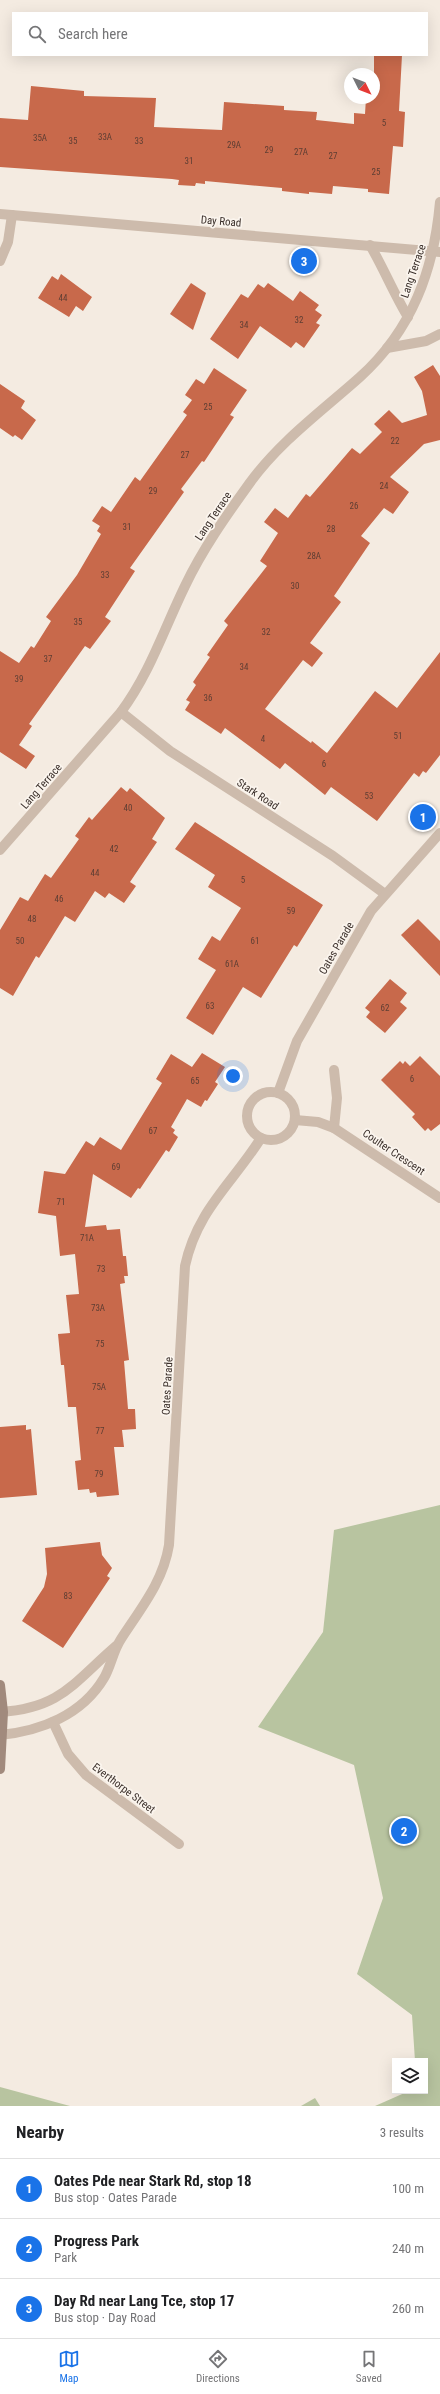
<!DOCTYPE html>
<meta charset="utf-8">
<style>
:root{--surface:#fff;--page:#f2f2f2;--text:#202124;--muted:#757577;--line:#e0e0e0;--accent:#1a73e8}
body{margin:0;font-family:"Roboto Condensed",sans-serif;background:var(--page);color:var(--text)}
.controls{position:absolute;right:12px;bottom:12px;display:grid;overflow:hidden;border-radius:0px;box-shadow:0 4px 16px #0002}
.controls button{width:36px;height:36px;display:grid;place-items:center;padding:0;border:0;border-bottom:1px solid var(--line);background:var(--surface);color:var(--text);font:20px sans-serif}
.compass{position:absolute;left:344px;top:68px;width:36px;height:36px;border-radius:50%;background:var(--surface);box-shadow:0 4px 16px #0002;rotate:132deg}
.you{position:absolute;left:233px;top:1076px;width:14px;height:14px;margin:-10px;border:3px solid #fff;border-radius:50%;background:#1a73e8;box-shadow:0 0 0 6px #1a73e833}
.badge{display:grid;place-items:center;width:26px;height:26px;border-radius:50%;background:var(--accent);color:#fff;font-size:13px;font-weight:700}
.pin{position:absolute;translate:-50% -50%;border:2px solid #fff;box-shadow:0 1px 4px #0006}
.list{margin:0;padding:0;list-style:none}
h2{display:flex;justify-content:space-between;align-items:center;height:52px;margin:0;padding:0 16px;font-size:17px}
h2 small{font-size:13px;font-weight:400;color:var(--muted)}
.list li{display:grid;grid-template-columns:26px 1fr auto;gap:12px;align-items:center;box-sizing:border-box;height:60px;padding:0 16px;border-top:1px solid var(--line)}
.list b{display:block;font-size:15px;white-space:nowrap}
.list p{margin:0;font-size:13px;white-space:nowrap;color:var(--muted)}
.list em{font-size:13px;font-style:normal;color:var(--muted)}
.icon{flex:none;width:22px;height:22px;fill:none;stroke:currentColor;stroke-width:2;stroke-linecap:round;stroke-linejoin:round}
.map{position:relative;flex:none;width:440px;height:2106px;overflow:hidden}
.search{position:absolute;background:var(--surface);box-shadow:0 4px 16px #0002;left:12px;right:12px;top:12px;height:44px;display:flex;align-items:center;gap:10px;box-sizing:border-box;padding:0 14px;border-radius:0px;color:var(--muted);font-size:15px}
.sheet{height:232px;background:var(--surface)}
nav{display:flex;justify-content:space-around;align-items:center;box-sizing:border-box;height:56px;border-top:1px solid var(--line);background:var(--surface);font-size:11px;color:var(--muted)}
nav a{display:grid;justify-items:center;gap:2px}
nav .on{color:var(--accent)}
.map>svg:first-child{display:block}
.green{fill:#b8c4a0}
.building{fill:#c8694b}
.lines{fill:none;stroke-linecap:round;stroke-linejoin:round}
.service{stroke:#cdbbac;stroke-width:10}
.minor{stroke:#cdbbac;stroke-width:10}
.secondary{stroke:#a18a7d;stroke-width:10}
.labels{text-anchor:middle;stroke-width:3.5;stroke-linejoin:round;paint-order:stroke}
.number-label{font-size:9px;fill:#5e3e33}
.street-label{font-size:11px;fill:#3b302b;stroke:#fbf5ee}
</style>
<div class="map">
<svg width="440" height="2106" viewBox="0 0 440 2106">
<rect width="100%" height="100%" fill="#f4ebe1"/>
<g class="green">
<polygon points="440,1505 440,2106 375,2106 409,2091 425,2091 425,2061 415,2061 412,2015 357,1974 383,1898 354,1765 258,1727 323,1632 334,1530"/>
<polygon points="0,2087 70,2106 0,2106"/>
<polygon points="315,2098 320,2106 301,2106"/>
</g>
<g class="building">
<polygon points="374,55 402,55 399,111 405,112 403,147 393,146 389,194 368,192 368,189 333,186 332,194 309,192 309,194 282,191 282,188 205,181 205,184 196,183 195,186 178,185 179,180 172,179 0,167 0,118 28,120 31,86 84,91 84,96 156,98 154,127 222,130 224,102 284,106 284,110 317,112 316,120 354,124 354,113 365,114 366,98 374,98"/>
<polygon points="61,274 92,297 83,311 76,306 69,317 38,298 52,276 58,280"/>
<polygon points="191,283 206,293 193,330 170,314"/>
<polygon points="268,283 293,301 300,291 319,305 315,310 322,315 316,323 320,325 304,348 296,342 291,348 260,326 238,359 210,339 241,294 248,298 258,284 264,288"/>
<polygon points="433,365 440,376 440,440 424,444 390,477 409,492 393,514 384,508 361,536 370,543 334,596 341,602 310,643 323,653 312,667 303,660 265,709 311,743 312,741 327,753 375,691 397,708 440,652 440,755 426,773 423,771 419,777 414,773 377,821 331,787 325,795 285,763 280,769 225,728 221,734 185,710 190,702 186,700 196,685 193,682 210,657 207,655 228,625 224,621 267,566 260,561 278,533 264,522 275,508 288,518 306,494 310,497 352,448 360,454 382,432 374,424 389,410 402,423 427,415 422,391 414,377"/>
<polygon points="214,368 247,390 230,415 234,417 204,462 202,461 181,489 184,492 130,568 135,571 105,617 111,621 90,649 85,646 29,724 32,726 19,745 35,756 26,769 0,752 0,651 19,663 31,646 34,648 51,621 46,617 77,575 101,534 97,531 100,526 92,521 102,506 111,512 135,477 140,481 187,415 183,412 192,400 185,395 196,379 204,384"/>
<polygon points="0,384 25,401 21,408 36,420 22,440 15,435 13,437 0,428"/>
<polygon points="121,787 127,792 130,788 165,818 152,839 157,842 130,882 136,886 124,903 109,893 105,898 95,891 75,922 65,916 39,958 36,956 13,996 0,988 0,930 20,897 28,901 45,874 51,878 79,839 75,836 89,817 92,820"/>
<polygon points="195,822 323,905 297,947 294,945 261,998 243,987 213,1035 186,1018 216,970 198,959 212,936 220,941 241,908 208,887 215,875 175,849"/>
<polygon points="418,919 440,941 440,976 401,935"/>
<polygon points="390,979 407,993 400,1002 407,1008 385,1033 366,1017 370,1012 365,1008"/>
<polygon points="202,1053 225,1067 215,1082 218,1084 207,1101 205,1100 201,1107 187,1099 171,1127 175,1130 173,1133 178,1137 169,1152 166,1150 140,1189 138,1188 131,1198 93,1174 85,1227 106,1225 107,1230 120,1229 123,1256 126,1256 128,1276 124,1276 125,1283 120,1284 129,1360 124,1361 128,1409 135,1409 136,1429 122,1430 124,1447 114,1447 119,1495 97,1497 96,1492 90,1493 89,1489 78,1490 75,1461 81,1460 76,1407 68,1407 64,1365 61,1365 58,1334 70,1333 66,1295 79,1294 75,1254 60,1256 56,1216 38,1213 44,1171 65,1174 86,1141 94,1146 100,1137 121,1150 162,1083 156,1079 171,1054 192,1067"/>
<polygon points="420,1056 440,1076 440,1124 431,1131 428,1128 425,1131 412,1117 415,1114 381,1080 400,1061 403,1064 405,1061 410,1066"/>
<polygon points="26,1425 26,1430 31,1429 37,1495 0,1498 0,1427"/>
<polygon points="100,1542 102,1555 112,1568 107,1576 110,1578 63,1648 22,1621 44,1587 47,1574 45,1548"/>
</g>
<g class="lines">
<polyline class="service" points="334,1128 337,1098 334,1070"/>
<g class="minor">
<polyline points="0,214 440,252"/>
<path d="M370,245C384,269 394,294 408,317"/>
<polyline points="0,261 8,242 12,215"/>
<polyline points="387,348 426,341 440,334"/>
<polyline points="121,712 170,751 333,856 385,894"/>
<path d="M0,850L121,712C150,673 164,629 185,586C202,550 226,516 249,484C279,442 322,411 360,377C412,330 434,270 440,202"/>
<circle cx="271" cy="1116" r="24"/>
<polyline points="278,1093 297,1041 371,911 440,833"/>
<polyline points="295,1120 318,1122 334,1128 440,1198"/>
<path d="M0,1712C61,1708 73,1683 116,1646"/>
<polyline points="53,1722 68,1754 86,1775 179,1844"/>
<path d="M0,1735C41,1731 82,1715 104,1678C111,1666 113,1651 121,1639C141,1608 163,1582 169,1545L185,1266C197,1210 232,1184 261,1138"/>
</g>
<polyline class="secondary" points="0,1685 3,1712 0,1769"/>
</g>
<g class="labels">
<g class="number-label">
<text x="384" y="126">5</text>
<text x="105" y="140">33A</text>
<text x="40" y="141">35A</text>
<text x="73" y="144">35</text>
<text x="139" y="144">33</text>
<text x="234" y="148">29A</text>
<text x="269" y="153">29</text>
<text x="301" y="155">27A</text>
<text x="333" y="159">27</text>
<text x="189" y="164">31</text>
<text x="376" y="175">25</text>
<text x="63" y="301">44</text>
<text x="299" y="323">32</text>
<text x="244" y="328">34</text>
<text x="208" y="410">25</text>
<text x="395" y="444">22</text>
<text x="185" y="458">27</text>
<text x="384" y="489">24</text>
<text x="153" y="494">29</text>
<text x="354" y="509">26</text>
<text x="127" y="530">31</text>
<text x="331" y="532">28</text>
<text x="314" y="559">28A</text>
<text x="105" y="578">33</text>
<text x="295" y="589">30</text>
<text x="78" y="625">35</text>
<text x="266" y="635">32</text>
<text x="48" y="662">37</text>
<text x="244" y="670">34</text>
<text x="19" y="682">39</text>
<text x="208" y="701">36</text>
<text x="398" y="739">51</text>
<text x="263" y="742">4</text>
<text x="324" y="767">6</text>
<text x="369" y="799">53</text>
<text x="128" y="811">40</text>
<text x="114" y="852">42</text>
<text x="95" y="876">44</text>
<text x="243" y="883">5</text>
<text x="59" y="902">46</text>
<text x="291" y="914">59</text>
<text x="32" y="922">48</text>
<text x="20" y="944">50</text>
<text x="255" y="944">61</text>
<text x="232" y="967">61A</text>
<text x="210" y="1009">63</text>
<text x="385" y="1011">62</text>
<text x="412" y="1082">6</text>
<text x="195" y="1084">65</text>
<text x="153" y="1134">67</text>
<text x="116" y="1170">69</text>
<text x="61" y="1205">71</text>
<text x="87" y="1241">71A</text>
<text x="101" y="1272">73</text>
<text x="98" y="1311">73A</text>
<text x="100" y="1347">75</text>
<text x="99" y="1390">75A</text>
<text x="100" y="1434">77</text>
<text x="99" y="1477">79</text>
<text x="68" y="1599">83</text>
</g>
<g class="street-label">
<text transform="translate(221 221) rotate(5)" y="4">Day Road</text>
<text transform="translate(413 271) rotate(-71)" y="4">Lang Terrace</text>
<text transform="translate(213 516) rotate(-56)" y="4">Lang Terrace</text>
<text transform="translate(41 786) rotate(-49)" y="4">Lang Terrace</text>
<text transform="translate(258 794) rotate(33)" y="4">Stark Road</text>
<text transform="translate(336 948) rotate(-60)" y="4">Oates Parade</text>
<text transform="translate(394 1152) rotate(34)" y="4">Coulter Crescent</text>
<text transform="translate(167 1386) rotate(-87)" y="4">Oates Parade</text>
<text transform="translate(124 1788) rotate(37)" y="4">Everthorpe Street</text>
</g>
</g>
</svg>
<div class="controls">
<button><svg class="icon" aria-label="layers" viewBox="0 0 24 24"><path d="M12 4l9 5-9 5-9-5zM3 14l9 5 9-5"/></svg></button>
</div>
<svg class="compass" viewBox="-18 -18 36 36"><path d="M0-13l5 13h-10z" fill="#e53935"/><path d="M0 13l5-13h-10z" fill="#757577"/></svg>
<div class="you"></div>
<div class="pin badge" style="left:423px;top:817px">1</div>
<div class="pin badge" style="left:404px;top:1831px">2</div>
<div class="pin badge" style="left:304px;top:261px">3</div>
<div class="search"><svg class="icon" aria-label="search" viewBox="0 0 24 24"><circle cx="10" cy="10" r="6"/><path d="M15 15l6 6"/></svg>Search here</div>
</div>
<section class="sheet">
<h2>Nearby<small>3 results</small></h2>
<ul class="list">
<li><span class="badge">1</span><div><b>Oates Pde near Stark Rd, stop 18</b><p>Bus stop · Oates Parade</p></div><em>100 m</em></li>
<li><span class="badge">2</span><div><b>Progress Park</b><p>Park</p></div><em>240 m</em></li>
<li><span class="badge">3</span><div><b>Day Rd near Lang Tce, stop 17</b><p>Bus stop · Day Road</p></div><em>260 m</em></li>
</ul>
</section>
<nav>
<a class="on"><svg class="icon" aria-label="map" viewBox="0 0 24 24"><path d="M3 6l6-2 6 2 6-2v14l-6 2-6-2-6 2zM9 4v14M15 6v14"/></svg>Map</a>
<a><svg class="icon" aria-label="directions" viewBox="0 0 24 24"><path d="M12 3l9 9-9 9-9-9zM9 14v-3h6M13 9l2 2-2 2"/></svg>Directions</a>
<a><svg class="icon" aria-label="saved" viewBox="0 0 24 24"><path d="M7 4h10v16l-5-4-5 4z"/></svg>Saved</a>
</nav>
